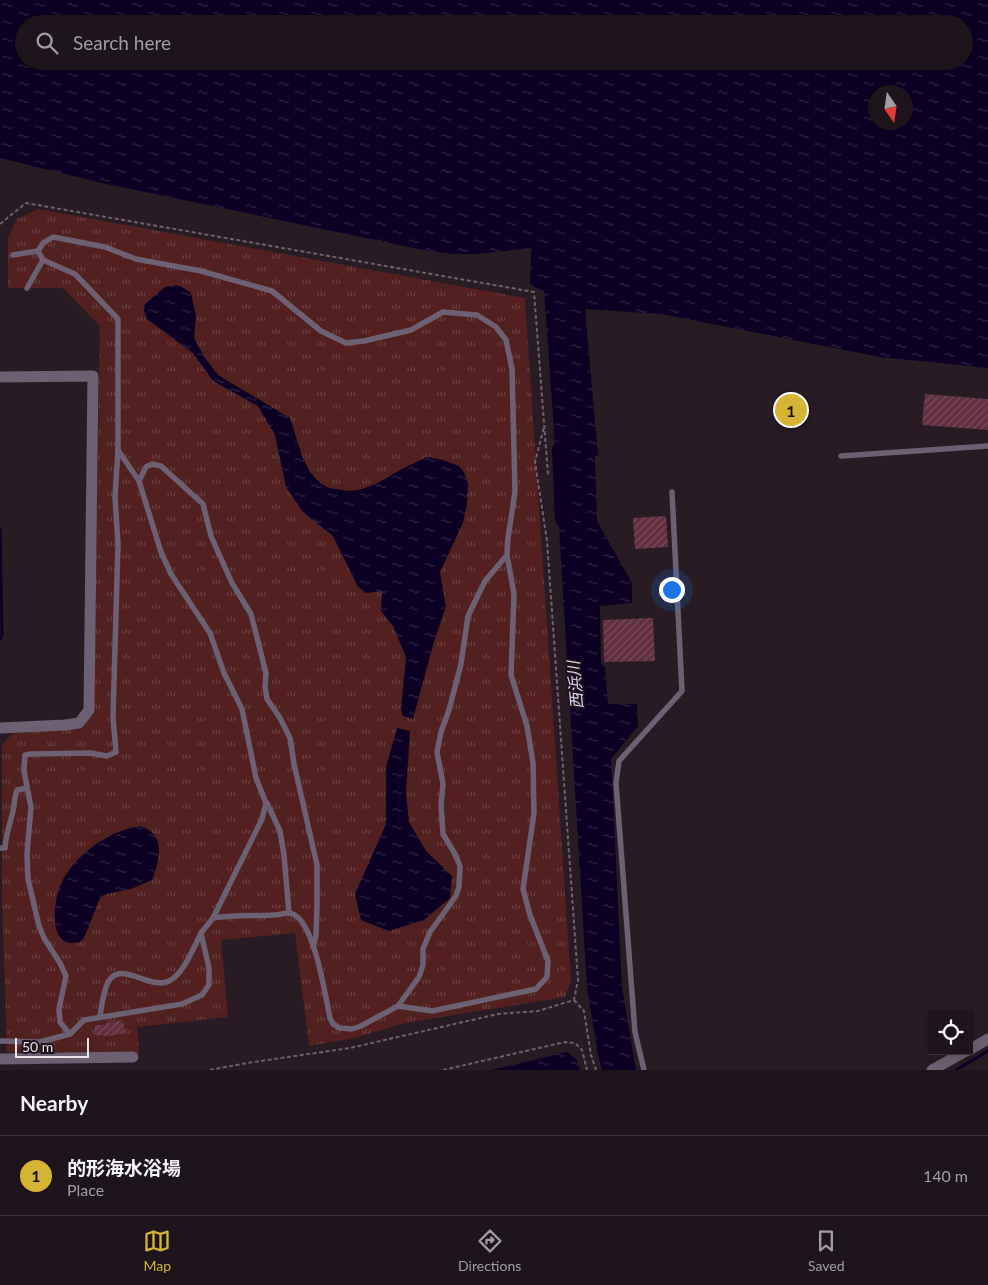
<!DOCTYPE html>
<meta charset="utf-8">
<style>
:root{--surface:#1e141b;--page:#261d24;--text:#f1f3f6;--muted:#a19ea3;--line:#3c333a;--accent:#d8b434}
body{margin:0;font-family:Lato,"Noto Sans JP",sans-serif;background:var(--page);color:var(--text)}
.controls{position:absolute;right:15px;bottom:15px;display:grid;overflow:hidden;border-radius:0px;box-shadow:0 2px 12px #0003}
.controls button{width:45px;height:45px;display:grid;place-items:center;padding:0;border:0;border-bottom:1px solid var(--line);background:var(--surface);color:var(--text);font:25px sans-serif}
.compass{position:absolute;left:868px;top:85px;width:45px;height:45px;border-radius:50%;background:var(--surface);box-shadow:0 2px 12px #0003;rotate:167deg}
.scale{position:absolute;left:15px;bottom:12px;width:74px;box-sizing:border-box;padding-left:5px;border:2px solid #ebe2e8;border-top:0;font-size:14px;line-height:18px;white-space:nowrap;color:#ebe2e8;-webkit-text-stroke:4px #1f121b;paint-order:stroke}
.you{position:absolute;left:671px;top:589px;width:18px;height:18px;margin:-12px;border:4px solid #fff;border-radius:50%;background:#1a73e8;box-shadow:0 0 0 8px #1a73e833}
.badge{display:grid;place-items:center;width:32px;height:32px;border-radius:50%;background:var(--accent);color:#111;font-size:16px;font-weight:700}
.pin{position:absolute;translate:-50% -50%;border:2px solid #fff;box-shadow:0 1px 5px #0006}
.list{margin:0;padding:0;list-style:none}
h2{display:flex;justify-content:space-between;align-items:center;height:65px;margin:0;padding:0 20px;font-size:21px}
h2 small{font-size:16px;font-weight:400;color:var(--muted)}
.list li{display:grid;grid-template-columns:32px 1fr auto;gap:15px;align-items:center;box-sizing:border-box;height:80px;padding:0 20px;border-top:1px solid var(--line)}
.list b{display:block;font-size:19px;white-space:nowrap}
.list p{margin:0;font-size:16px;white-space:nowrap;color:var(--muted)}
.list em{font-size:16px;font-style:normal;color:var(--muted)}
.icon{flex:none;width:28px;height:28px;fill:none;stroke:currentColor;stroke-width:2;stroke-linecap:round;stroke-linejoin:round}
.map{position:relative;flex:none;width:988px;height:1070px;overflow:hidden}
.search{position:absolute;background:var(--surface);box-shadow:0 2px 12px #0003;left:15px;right:15px;top:15px;height:55px;display:flex;align-items:center;gap:12px;box-sizing:border-box;padding:0 18px;border-radius:28px;color:var(--muted);font-size:19px}
.sheet{height:145px;background:var(--surface)}
nav{display:flex;justify-content:space-around;align-items:center;box-sizing:border-box;height:70px;border-top:1px solid var(--line);background:var(--surface);font-size:14px;color:var(--muted)}
nav a{display:grid;justify-items:center;gap:2px}
nav .on{color:var(--accent)}
.map>svg:first-child{display:block}
.grass{fill:url(#grass-tufts)}
.water{fill:url(#water-ripples);fill-rule:evenodd}
.lines{fill:none;stroke-linecap:round;stroke-linejoin:round}
.stream{stroke:#0c0125;stroke-width:3}
.river{stroke:#0c0125;stroke-width:18}
.building{fill:url(#building-hatch)}
.path{stroke:#6e626a;stroke-width:2;stroke-dasharray:4 2.5;stroke-linecap:butt}
.lane{stroke:#6d6073;stroke-width:5.5}
.street{stroke:#6d6073;stroke-width:11}
.labels{text-anchor:middle;stroke-width:4;stroke-linejoin:round;paint-order:stroke}
.water-label{font-size:16px;font-style:italic;fill:#dcd7f6;stroke:#1f121b}
</style>
<div class="map">
<svg width="988" height="1070" viewBox="0 0 988 1070">
<defs>
<pattern id="grass-tufts" width="24" height="20" patternUnits="userSpaceOnUse" patternTransform="scale(1.25)"><rect width="24" height="20" fill="#51201f"/><path d="M3 7l-1-3M5 7V3M7 7l1-3M15 17l-1-3M17 17v-4M19 17l1-3" fill="none" stroke="#6a4040"/></pattern>
<pattern id="water-ripples" width="26" height="14" patternUnits="userSpaceOnUse" patternTransform="scale(1.25)"><rect width="26" height="14" fill="#0c0125"/><path d="M2 4q2-2 4 0t4 0M15 11q2-2 4 0t4 0" fill="none" stroke="#302645"/></pattern>
<pattern id="building-hatch" width="6" height="6" patternUnits="userSpaceOnUse" patternTransform="scale(1.25)"><rect width="6" height="6" fill="#612f3f"/><path d="M-1 1l2-2M0 6l6-6M5 7l2-2" fill="none" stroke="#784d5b"/></pattern>
</defs>
<rect width="100%" height="100%" fill="#281b24"/>
<polygon class="grass" points="38,209 525,298 571,982 565,997 405,1023 355,1038 309,1046 295,933 221,940 228,1017 137,1027 139,1053 7,1052 2,897 2,745 13,733 82,729 94,710 100,326 63,288 8,288 8,238 17,219"/>
<g class="water">
<path d="M0,0H988V368L880,357L661,314L585,309L598,455L595,456L597,521L632,583V603L600,606L601,664L605,667L608,704H637L638,726L611,759L622,987L636,1070H602L598,1055L587,988L557,496L567,494L566,472L557,473L544,291L530,285L531,248L478,254H455L428,251L102,183L0,158ZM24,24H964V61H24ZM906,92V122H876V92Z"/>
<polygon points="175,285 182,287 191,293 196,316 194,338 205,358 218,375 290,418 302,456 310,472 320,483 329,488 348,491 359,490 376,484 402,469 427,457 443,460 459,466 464,472 468,484 467,504 463,523 440,572 446,607 435,638 413,719 403,716 401,710 406,657 393,626 381,611 382,591 366,593 358,587 333,536 303,512 286,487 275,435 258,406 213,381 193,353 147,319 144,311 145,304 165,287"/>
<polygon points="397,728 410,731 406,793 409,822 426,851 452,876 450,898 424,920 389,931 361,920 355,894 386,824 386,767"/>
<path d="M139,826C167,833 160,860 152,880L131,889L106,894L100,898L84,938L80,942C47,951 53,901 61,884C74,855 109,831 139,826Z"/>
<polygon points="567,1052 577,1060 580,1070 491,1070"/>
</g>
<g class="lines">
<g class="stream">
<polyline points="0,529 2,635 0,639"/>
<polyline points="956,1070 988,1051"/>
</g>
<polyline class="river" points="561,450 564,519"/>
</g>
<g class="building">
<polygon points="925,394 988,399 988,430 922,425"/>
<polygon points="666,516 668,547 635,549 633,518"/>
<polygon points="653,618 655,661 604,662 603,620"/>
<polygon points="123,1020 125,1033 109,1036 94,1035 95,1025 106,1025 106,1023"/>
</g>
<g class="lines">
<g class="path">
<polyline points="0,224 26,203 534,292 548,475"/>
<polyline points="574,1000 584,1011 591,1055 596,1070"/>
<polyline points="210,1070 247,1063 350,1048 498,1014 538,1011 574,1000 578,980 547,541 535,462 544,427"/>
<polyline points="443,1070 565,1042 575,1043 582,1050 587,1070"/>
</g>
<g class="lane">
<polyline points="13,255 38,251"/>
<polyline points="27,288 43,260"/>
<polyline points="118,450 139,481 161,552 171,574 210,633 224,673 242,709 256,778 266,803 262,819 213,918"/>
<polyline points="841,456 988,446"/>
<polyline points="139,481 146,467 152,464 161,466 203,504 211,536 232,583 251,614 266,673 265,687 267,699 280,718 290,738 294,764 317,865 317,906 316,936 313,947"/>
<polyline points="267,803 280,831 284,855 289,913"/>
<path d="M0,848H5C6,834 10,824 13,811C15,804 14,797 17,790L27,788"/>
<polyline points="398,1006 419,977 423,965 423,949 430,932 456,896 459,887 460,866 455,854 443,834 441,805 443,784 437,752 441,732 449,710 461,664 468,616 485,581 507,555"/>
<path d="M100,1016C102,1005 103,992 108,982C121,959 150,991 169,981C183,975 194,947 201,933"/>
<path d="M0,1041L40,1042L70,1034L84,1020L182,1004L202,995L209,985V968L201,933L213,918C234,915 253,916 274,915C281,915 287,911 293,914C315,924 325,995 330,1018L333,1024L340,1028L352,1029L361,1026L398,1006L432,1011L536,989L547,977L548,961L530,915L523,889L534,813L533,763L527,726L511,675L514,594L507,555L508,538L515,492L512,369L506,340L496,327L477,315L443,312L411,330L364,341L346,343L321,331L272,291L201,271L136,259L105,247L53,237L43,243L38,251L43,260L75,274L118,319V450L115,497L118,544L113,717L116,752L107,756L90,753L31,754L25,755L24,771L31,807L27,854L28,879L39,926L44,938L60,963L66,976L59,1009L60,1022L70,1034"/>
<polyline points="644,1070 635,1032 616,783 619,761 682,691 672,492"/>
</g>
<g class="street">
<polyline points="0,377 93,376 89,710 79,723 65,725 0,728"/>
<polyline points="969,1050 988,1039"/>
<polyline points="0,1059 133,1057"/>
<polyline points="932,1070 966,1051"/>
</g>
</g>
<g class="labels">
<g class="water-label">
<text transform="translate(575 685) rotate(-95)" y="6">西浜川</text>
</g>
</g>
</svg>
<div class="controls">
<button><svg class="icon" aria-label="locate" viewBox="0 0 24 24"><circle cx="12" cy="12" r="6"/><path d="M12 2v4M12 18v4M2 12h4M18 12h4"/></svg></button>
</div>
<svg class="compass" viewBox="-18 -18 36 36"><path d="M0-13l5 13h-10z" fill="#e53935"/><path d="M0 13l5-13h-10z" fill="#a19ea3"/></svg>
<div class="scale">50 m</div>
<div class="you"></div>
<div class="pin badge" style="left:791px;top:410px">1</div>
<div class="search"><svg class="icon" aria-label="search" viewBox="0 0 24 24"><circle cx="10" cy="10" r="6"/><path d="M15 15l6 6"/></svg>Search here</div>
</div>
<section class="sheet">
<h2>Nearby<small></small></h2>
<ul class="list">
<li><span class="badge">1</span><div><b>的形海水浴場</b><p>Place</p></div><em>140 m</em></li>
</ul>
</section>
<nav>
<a class="on"><svg class="icon" aria-label="map" viewBox="0 0 24 24"><path d="M3 6l6-2 6 2 6-2v14l-6 2-6-2-6 2zM9 4v14M15 6v14"/></svg>Map</a>
<a><svg class="icon" aria-label="directions" viewBox="0 0 24 24"><path d="M12 3l9 9-9 9-9-9zM9 14v-3h6M13 9l2 2-2 2"/></svg>Directions</a>
<a><svg class="icon" aria-label="saved" viewBox="0 0 24 24"><path d="M7 4h10v16l-5-4-5 4z"/></svg>Saved</a>
</nav>
